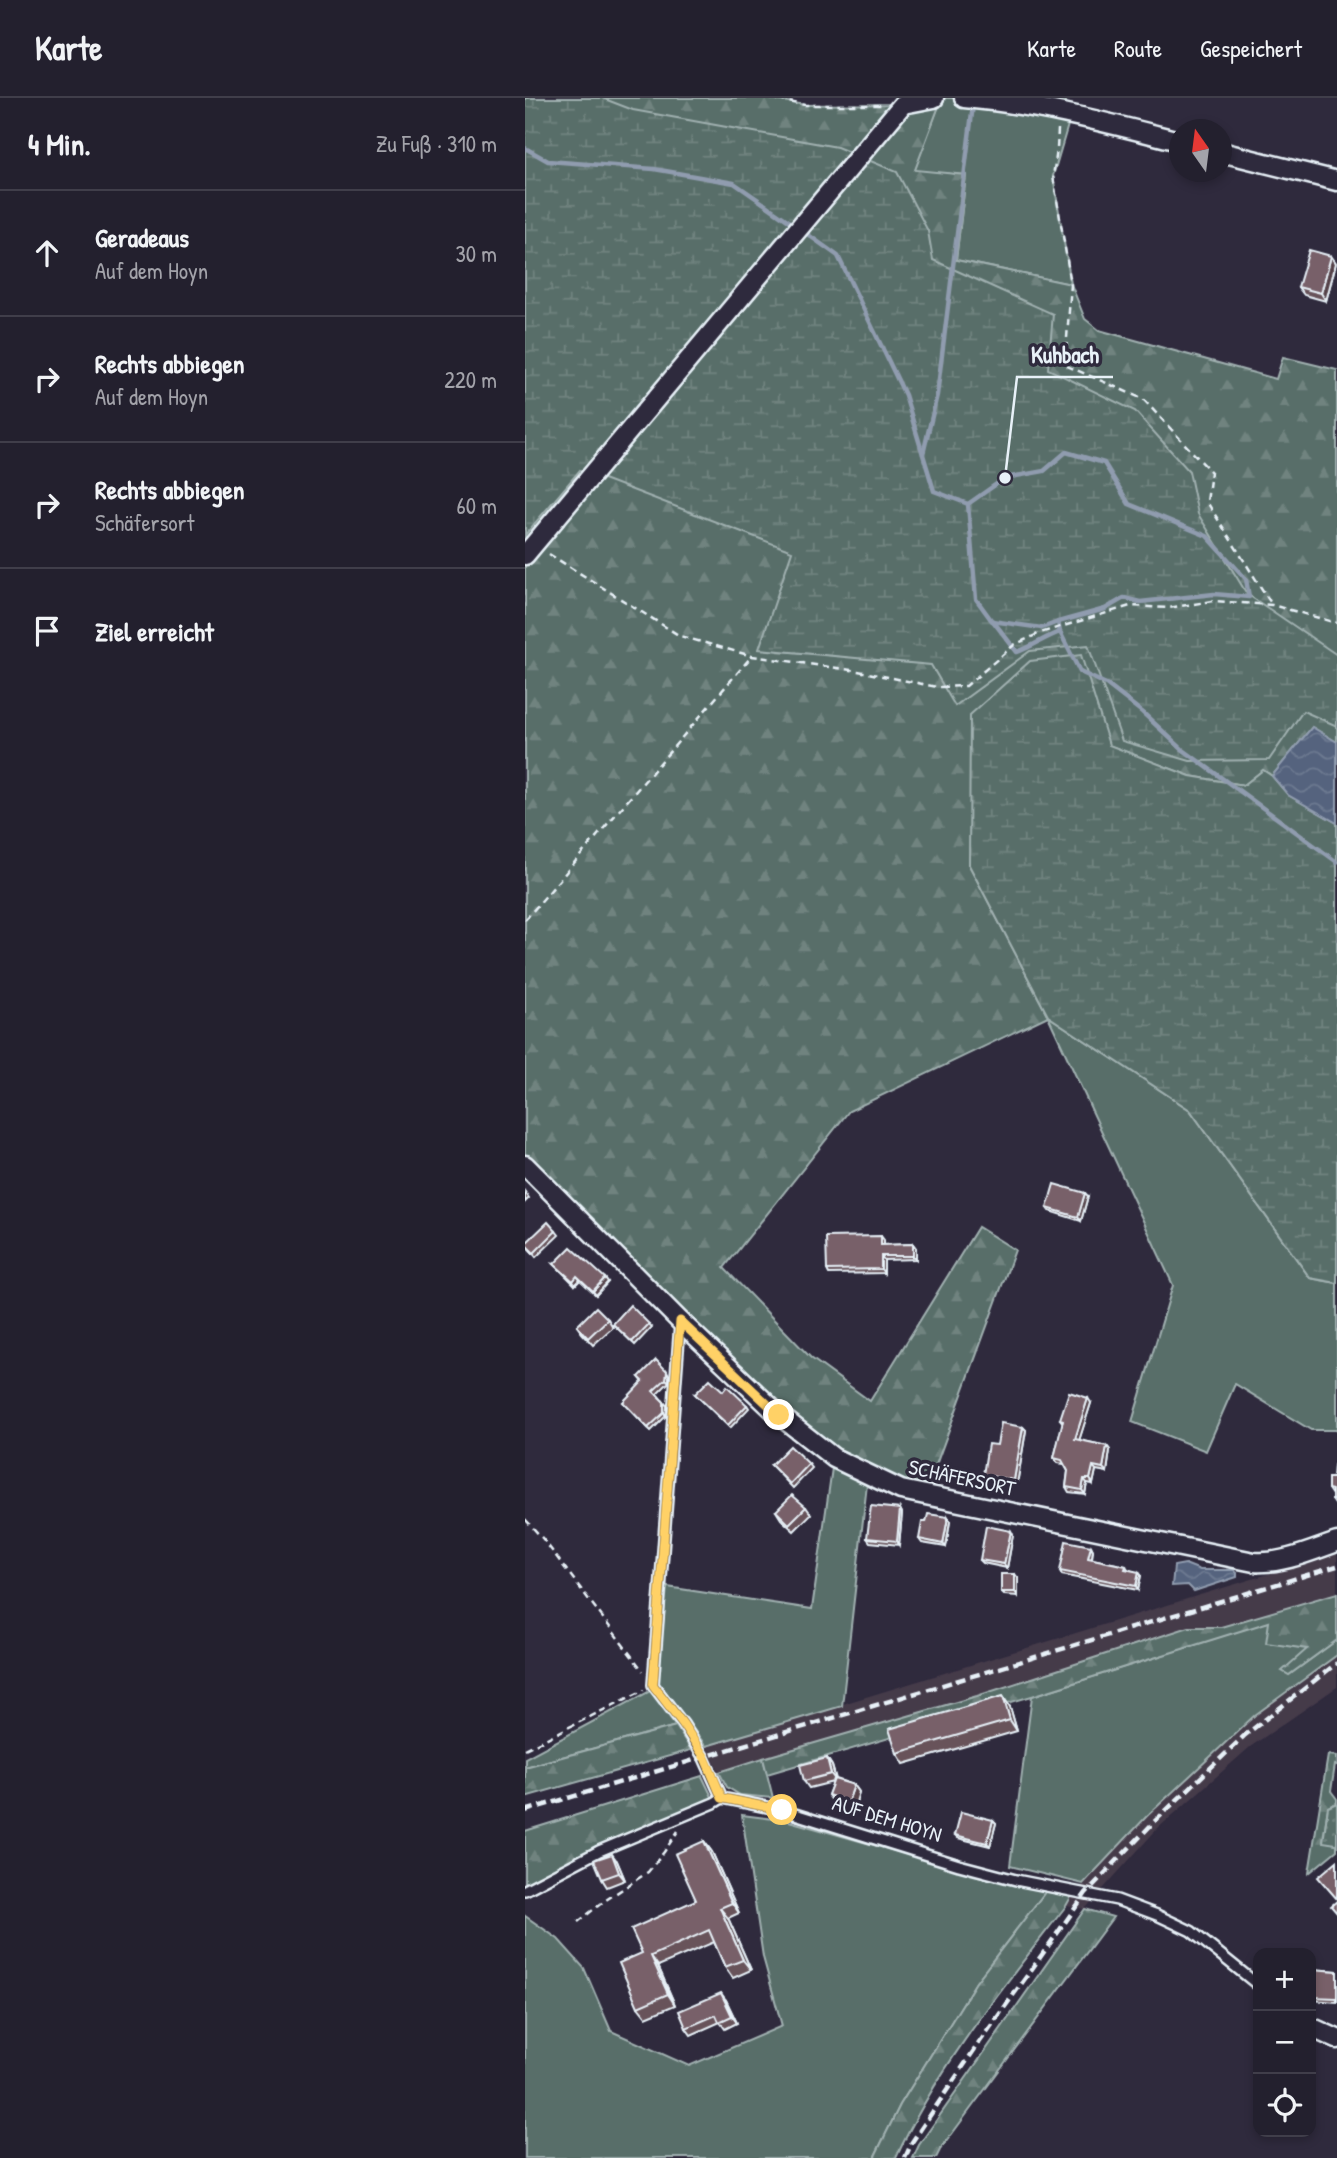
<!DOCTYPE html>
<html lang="de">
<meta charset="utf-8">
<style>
:root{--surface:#23202e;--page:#2b2836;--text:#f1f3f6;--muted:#a3a3aa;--line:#403e4a}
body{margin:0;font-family:"Patrick Hand",sans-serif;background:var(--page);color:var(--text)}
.controls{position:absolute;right:21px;bottom:21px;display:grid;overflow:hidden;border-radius:14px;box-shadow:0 4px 10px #0003}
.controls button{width:63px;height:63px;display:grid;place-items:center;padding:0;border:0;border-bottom:2px solid var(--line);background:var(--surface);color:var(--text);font:35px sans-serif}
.compass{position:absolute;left:644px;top:21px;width:63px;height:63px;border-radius:50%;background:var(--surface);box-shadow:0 4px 10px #0003;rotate:346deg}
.stop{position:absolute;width:21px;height:21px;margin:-16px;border:5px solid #ffd166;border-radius:50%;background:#fff}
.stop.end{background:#ffd166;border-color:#fff;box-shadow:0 2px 7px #0008}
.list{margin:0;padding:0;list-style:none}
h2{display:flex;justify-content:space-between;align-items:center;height:91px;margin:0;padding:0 28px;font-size:30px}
h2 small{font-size:23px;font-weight:400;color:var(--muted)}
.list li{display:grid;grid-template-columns:46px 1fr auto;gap:21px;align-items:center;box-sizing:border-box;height:126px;padding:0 28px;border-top:2px solid var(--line)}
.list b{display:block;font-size:26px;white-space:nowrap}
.list p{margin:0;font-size:23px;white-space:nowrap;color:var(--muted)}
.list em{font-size:23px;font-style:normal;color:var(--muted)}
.icon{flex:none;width:38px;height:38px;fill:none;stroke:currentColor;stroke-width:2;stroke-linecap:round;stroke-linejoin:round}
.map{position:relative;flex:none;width:812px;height:2060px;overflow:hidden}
header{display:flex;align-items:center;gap:42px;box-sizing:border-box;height:98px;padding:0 35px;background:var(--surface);border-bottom:2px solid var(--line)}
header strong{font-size:33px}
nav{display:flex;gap:38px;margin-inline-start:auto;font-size:24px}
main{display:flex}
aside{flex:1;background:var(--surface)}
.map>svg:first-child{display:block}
.built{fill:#453a4a}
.green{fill:#586e69;stroke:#a0b0b0;stroke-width:2}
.forest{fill:url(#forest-firs);stroke:#a0b0b0;stroke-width:2}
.wetland{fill:url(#wetland-marsh);stroke:#a0b0b0;stroke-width:2}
.park{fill:url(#park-dots);stroke:#a0b0b0;stroke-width:2}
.water{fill:url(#water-waves);stroke:#909caf;stroke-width:2}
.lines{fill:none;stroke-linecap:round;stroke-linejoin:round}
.stream{stroke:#909caf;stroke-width:4.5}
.lane-casing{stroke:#e8f1f8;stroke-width:14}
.street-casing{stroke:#e8f1f8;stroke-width:23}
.path{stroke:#e8f1f8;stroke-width:2.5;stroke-dasharray:7 5;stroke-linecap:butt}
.lane{stroke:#2f2a3d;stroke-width:9}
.street{stroke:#2f2a3d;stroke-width:18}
.rail{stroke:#e8f1f8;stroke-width:4.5;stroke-dasharray:10 5;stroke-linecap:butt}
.wall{fill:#67535a;stroke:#e8f1f8;stroke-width:2}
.shaded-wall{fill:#54434a;stroke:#e8f1f8;stroke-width:2}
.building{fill:#786069;stroke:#e8f1f8;stroke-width:2}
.route{stroke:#ffd166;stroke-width:9}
.labels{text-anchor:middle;stroke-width:7;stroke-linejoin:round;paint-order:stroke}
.street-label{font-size:21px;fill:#e8f1f8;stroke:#2f2a3d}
.leader{fill:none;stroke:#e8f1f8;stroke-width:2.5}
.callout-dot{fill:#e8f1f8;stroke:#2f2a3d;stroke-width:2.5}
.callout-label{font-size:23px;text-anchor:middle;font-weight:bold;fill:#e8f1f8;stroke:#2f2a3d;stroke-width:7;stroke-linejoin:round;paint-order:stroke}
</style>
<header>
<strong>Karte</strong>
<nav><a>Karte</a><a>Route</a><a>Gespeichert</a></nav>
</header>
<main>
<aside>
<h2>4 Min.<small>Zu Fuß · 310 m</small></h2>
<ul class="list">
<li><svg class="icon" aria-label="ahead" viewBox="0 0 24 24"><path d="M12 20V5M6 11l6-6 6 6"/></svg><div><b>Geradeaus</b><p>Auf dem Hoyn</p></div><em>30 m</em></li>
<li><svg class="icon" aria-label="right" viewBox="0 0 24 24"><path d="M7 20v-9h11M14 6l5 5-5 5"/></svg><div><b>Rechts abbiegen</b><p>Auf dem Hoyn</p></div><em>220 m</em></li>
<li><svg class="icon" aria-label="right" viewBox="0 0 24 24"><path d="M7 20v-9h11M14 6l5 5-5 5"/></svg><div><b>Rechts abbiegen</b><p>Schäfersort</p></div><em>60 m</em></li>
<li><svg class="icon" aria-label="arrive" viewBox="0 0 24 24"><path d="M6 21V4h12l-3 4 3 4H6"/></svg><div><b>Ziel erreicht</b></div></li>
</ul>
</aside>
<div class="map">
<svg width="812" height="2060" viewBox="0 0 812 2060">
<defs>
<pattern id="forest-firs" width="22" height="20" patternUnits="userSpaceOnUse" patternTransform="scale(1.75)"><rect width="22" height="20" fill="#586e69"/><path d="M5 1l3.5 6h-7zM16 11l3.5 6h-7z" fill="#70837f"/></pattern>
<pattern id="wetland-marsh" width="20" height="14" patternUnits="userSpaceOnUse" patternTransform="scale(1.75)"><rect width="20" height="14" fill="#586e69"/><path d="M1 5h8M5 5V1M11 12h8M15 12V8" fill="none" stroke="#70837f"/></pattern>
<pattern id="park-dots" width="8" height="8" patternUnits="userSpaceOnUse" patternTransform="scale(1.75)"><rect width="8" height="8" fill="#586e69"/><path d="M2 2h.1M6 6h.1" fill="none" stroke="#70837f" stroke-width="1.8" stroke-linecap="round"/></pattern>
<pattern id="water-waves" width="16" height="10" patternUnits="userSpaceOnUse" patternTransform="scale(1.75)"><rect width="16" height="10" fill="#55637e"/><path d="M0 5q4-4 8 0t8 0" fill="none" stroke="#6d7a91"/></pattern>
</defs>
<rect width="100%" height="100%" fill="#2f2a3d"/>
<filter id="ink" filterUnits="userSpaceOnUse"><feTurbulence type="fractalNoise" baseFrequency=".0143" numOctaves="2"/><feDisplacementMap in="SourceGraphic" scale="14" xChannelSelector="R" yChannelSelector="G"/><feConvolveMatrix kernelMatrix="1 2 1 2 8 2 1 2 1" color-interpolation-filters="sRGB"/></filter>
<g filter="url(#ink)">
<g class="built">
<polygon points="812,1455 812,1495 696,1529 664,1529 452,1598 194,1674 181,1648"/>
<polygon points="812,1557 812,1589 725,1649 632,1731 560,1811 541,1808 546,1799 622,1718 730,1617"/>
</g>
<g class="green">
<polygon points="417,0 540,0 545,20 528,78 546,186 431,162 441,77 389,73"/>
<polygon points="523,918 665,1012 785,1180 812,1185 812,1332 786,1332 710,1286 681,1353 607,1324 648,1187"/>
<polygon points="307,1370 342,1386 317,1608 181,1648 132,1582 142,1489 287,1511"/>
<polygon points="745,1523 783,1551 764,1577 812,1542 812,1557 730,1617 622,1718 558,1786 485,1768 507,1598"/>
<polygon points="125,1593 151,1628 0,1669 0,1660"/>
<polygon points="238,1660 248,1700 215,1697 202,1689 194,1674"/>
<polygon points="217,1717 264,1723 483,1785 521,1793 451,1884 375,2007 349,2060 0,2060 0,1818 33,1841 59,1870 86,1933 164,1968 257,1928 238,1859"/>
</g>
<g class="forest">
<polygon points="0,0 241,0 280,7 378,6 417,0 390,72 441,77 431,162 546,186 560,221 574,232 751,281 758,259 812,272 812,644 787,629 747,678 738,672 719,687 665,678 583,647 444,767 523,918 324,1013 199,1170 286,1260 345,1303 453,1129 490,1152 401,1394 311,1351 261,1312 0,1060"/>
<polygon points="812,1495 812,1542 764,1577 757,1573 782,1551 741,1545 744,1524 507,1598 242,1676 238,1660 452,1598 664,1529 696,1529"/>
<polygon points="151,1628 166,1652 0,1699 0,1669"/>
<polygon points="803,1657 812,1658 812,1668 810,1667 806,1693 812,1701 812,1705 803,1709 798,1743 812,1746 812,1752 784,1775"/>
<polygon points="177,1678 189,1703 0,1787 0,1733"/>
<path d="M521,1793L546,1799L541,1808C479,1888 413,1968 371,2060H349L375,2007L451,1884Z"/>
<polygon points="560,1811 588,1819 415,2052 411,2060 388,2060 394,2047"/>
</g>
<g class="wetland">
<polygon points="0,0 77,0 108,12 312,49 372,74 403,133 408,162 528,216 523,271 610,313 664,373 673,416 722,496 812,557 812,628 778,613 744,662 665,663 597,643 563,547 505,553 430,608 406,567 234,551 267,453 55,372 0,437"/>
<polygon points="556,557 584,647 665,678 719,687 738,672 747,678 763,697 812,725 812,1185 785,1180 665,1012 523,918 444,767 445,617 505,563"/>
</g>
<polygon class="park" points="812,1705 812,1746 811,1746 798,1744 803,1709"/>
<g class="water">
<polygon points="787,629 812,644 812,725 763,697 747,678"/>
<polygon points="660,1466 675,1472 709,1472 712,1475 712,1479 669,1493 663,1487 647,1488 649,1468"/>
</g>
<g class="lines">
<g class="stream">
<polyline points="0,50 23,63 129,71 209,85 271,128"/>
<polyline points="278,133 313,158 380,297 409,393 443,406 480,380 519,373 541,354 579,365 604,406 682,438 721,481 724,499 689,496 615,504 599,500 580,511 533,524 535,534 555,574 581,586 617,614 657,651 812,764"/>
<polyline points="398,356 412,297 448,7"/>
<polyline points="443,406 451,501 467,523 517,530 533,524"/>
<path d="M468,523L492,554C507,549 520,539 535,534"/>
</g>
<g class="lane-casing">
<g id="lane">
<polyline points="155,1226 128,1587 158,1626 179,1660 197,1700"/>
<polyline points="197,1700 257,1712 434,1767 491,1782 592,1802 632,1817 666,1833 733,1887"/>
<polyline points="0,1792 74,1753 189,1705 197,1700"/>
</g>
</g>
<g class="street-casing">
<g id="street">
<path d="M439,0C512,6 583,25 654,43"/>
<polyline points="696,54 812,83"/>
<polyline points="0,457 378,6 409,0"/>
<path d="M0,1067L155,1223L254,1317L309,1360L376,1392L729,1464C757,1466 786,1453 812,1444"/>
<polyline points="790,1931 812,1941"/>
</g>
</g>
<g class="path">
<polyline points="241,0 280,7 356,7"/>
<polyline points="533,31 532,52 528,78 546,186 540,267 618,301 686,374 682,404 747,507"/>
<polyline points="24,456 155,538 227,558 333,573 412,589 441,588 489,547 515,535 605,508 643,510 688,503 747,507 812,525"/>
<polyline points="0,822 226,559"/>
<polyline points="0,1421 18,1441 118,1573"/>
<polyline points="0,1651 119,1592"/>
<polyline points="53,1824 78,1804 123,1774 139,1754 153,1733"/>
</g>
<use href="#lane" class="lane"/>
<use href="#street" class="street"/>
<g class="rail">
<polyline points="0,1713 812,1468"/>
<polyline points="380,2060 387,2044 454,1945 561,1795 628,1725 719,1638 812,1565"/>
</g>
</g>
<g class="wall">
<polygon points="806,158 811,165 801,203 779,197 773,189"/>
<polygon points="0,1094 4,1100 0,1104"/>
<polygon points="563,1098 556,1123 524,1113 522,1110"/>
<polygon points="31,1133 34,1137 11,1159 0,1146"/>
<polygon points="356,1138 359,1142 359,1147 388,1146 391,1150 391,1161 359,1162 359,1175 304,1176 302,1172"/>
<polygon points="29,1166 80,1180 83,1184 71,1197 55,1182 50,1187"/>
<polygon points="83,1221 88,1229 68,1247 57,1235 52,1228"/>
<polygon points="88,1226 124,1226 127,1229 110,1247"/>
<polygon points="144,1277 144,1284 132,1296 142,1308 141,1318 126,1333 98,1304 118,1284 114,1279"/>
<polygon points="170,1296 222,1307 224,1310 205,1330"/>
<polygon points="566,1305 554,1342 582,1348 585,1352 582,1374 571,1372 568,1386 562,1385 560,1396 544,1394 541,1389 543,1373 539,1366 533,1365 529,1360 538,1325 535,1321"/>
<polygon points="498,1329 501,1332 492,1386 461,1380 458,1377 472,1347"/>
<polygon points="284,1366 287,1370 268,1390 246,1367"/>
<polygon points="812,1368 812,1409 807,1402 807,1397 803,1391"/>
<polygon points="281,1409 286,1416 269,1433 256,1421 251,1413"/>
<polygon points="375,1411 377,1415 374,1447 345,1444 342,1440"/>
<polygon points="423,1419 425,1423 421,1449 397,1445 394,1441"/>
<polygon points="486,1433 488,1437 482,1470 458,1465 455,1462"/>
<polygon points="566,1448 568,1452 567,1461 601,1468 603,1471 616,1477 613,1492 537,1477 535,1473"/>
<polygon points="493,1480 493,1498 479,1497 476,1494"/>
<polygon points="485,1609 492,1633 379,1666 372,1655"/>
<polygon points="302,1660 307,1668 311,1681 329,1687 334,1694 329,1711 308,1704 303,1697 308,1684 284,1690 279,1683"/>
<polygon points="468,1722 471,1725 465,1748 433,1740 430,1737"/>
<polygon points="179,1743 187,1754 214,1815 203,1820 226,1872 208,1880 200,1869 189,1844 133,1868 150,1907 121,1919 113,1909 117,1855 171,1802"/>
<polygon points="92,1763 100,1782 82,1789 77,1781"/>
<polygon points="786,1871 812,1873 812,1904 786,1902"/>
<polygon points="201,1902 212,1925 200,1931 195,1924 166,1937 161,1930"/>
</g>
<g class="shaded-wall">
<polygon points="806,158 811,165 801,203 796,195"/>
<polygon points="560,1095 563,1098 556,1123 553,1119"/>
<polygon points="388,1146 391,1150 391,1161 388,1158"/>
<polygon points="356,1158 359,1162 359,1175 356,1171"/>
<polygon points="52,1178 55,1182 50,1187 48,1183"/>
<polygon points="80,1180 83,1184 71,1197 68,1193"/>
<polygon points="142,1273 144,1277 144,1284 141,1281"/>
<polygon points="563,1300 566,1305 553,1346 550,1341"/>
<polygon points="139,1304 142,1308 141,1318 139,1315"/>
<polygon points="498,1329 501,1332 492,1386 489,1382"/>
<polygon points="582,1348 585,1352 582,1374 578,1370"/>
<polygon points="568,1368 571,1372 568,1386 565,1381"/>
<polygon points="559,1381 562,1385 560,1396 557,1392"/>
<polygon points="375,1411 377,1415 374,1447 372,1443"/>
<polygon points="423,1419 425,1423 421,1449 418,1446"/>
<polygon points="486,1433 488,1437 482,1470 479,1466"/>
<polygon points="566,1448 568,1452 566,1464 563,1460"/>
<polygon points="614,1474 616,1477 613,1492 611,1488"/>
<polygon points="490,1476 493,1480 493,1498 490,1494"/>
<polygon points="478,1598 485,1609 492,1633 485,1622"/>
<polygon points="302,1660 307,1668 311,1683 306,1676"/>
<polygon points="329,1687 334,1694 329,1711 323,1704"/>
<polygon points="468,1722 471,1725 465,1748 462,1745"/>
<polygon points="179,1743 187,1754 214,1815 207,1805"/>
<polygon points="87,1756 92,1763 100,1782 94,1775"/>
<polygon points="195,1810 203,1820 226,1872 218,1862"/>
<polygon points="126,1858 133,1868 150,1907 143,1896"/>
<polygon points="196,1895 201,1902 212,1925 207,1918"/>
</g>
<g class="building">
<polygon points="784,152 806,158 796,195 773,189"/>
<polygon points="529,1086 560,1095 553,1119 522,1110"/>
<polygon points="23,1124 31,1133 9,1155 0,1146"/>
<polygon points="356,1138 356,1147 388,1146 388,1158 356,1158 356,1171 302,1172 301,1139"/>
<polygon points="46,1149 80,1180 68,1193 52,1178 48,1183 29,1166"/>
<polygon points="105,1207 124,1226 107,1244 88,1226"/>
<polygon points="71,1209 83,1221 63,1240 52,1228"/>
<polygon points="131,1262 142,1273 141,1281 128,1293 139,1304 139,1315 123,1330 98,1304 118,1283 114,1279"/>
<polygon points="185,1281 198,1293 202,1288 222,1307 203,1327 170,1296"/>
<polygon points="544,1294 563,1300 550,1341 582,1348 578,1370 568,1368 565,1381 559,1381 557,1392 541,1389 543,1373 537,1362 529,1360 538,1322 535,1321"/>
<polygon points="476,1325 498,1329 489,1382 458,1377 463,1346 472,1347"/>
<polygon points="265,1348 284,1366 265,1386 246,1367"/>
<polygon points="809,1367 812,1368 812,1402 807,1402 807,1392 803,1391 803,1380 808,1380"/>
<polygon points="267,1397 281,1409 264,1426 251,1413"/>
<polygon points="346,1408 375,1411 372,1443 342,1440"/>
<polygon points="403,1416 423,1419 418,1446 394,1441 397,1424 401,1424"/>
<polygon points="461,1428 486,1433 479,1466 455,1462"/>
<polygon points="541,1443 566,1448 563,1460 601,1468 600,1471 614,1474 611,1488 535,1473"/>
<rect x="476" y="1476" width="14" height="18"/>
<polygon points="478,1598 485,1622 372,1655 364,1631"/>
<polygon points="302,1660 306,1676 279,1683 275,1667"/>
<polygon points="309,1681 329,1687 323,1704 303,1697"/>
<polygon points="436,1714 468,1722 462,1745 430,1737"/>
<polygon points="179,1743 207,1805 195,1810 218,1862 200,1869 184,1832 126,1858 143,1896 113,1909 94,1865 117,1855 106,1831 171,1802 150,1756"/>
<polygon points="87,1756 94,1775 77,1781 69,1762"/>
<polygon points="812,1763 812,1801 793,1779"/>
<polygon points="812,1803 812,1815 806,1808"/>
<polygon points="786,1871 812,1873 812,1900 786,1899"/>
<polygon points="196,1895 207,1918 194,1924 191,1917 161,1930 154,1913"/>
</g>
</g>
<g class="lines" filter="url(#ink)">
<polyline class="route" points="254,1317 155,1223 128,1587 158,1626 180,1660 197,1700 257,1712"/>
</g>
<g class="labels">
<g class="street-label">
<text transform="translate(437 1380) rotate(12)" y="7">SCHÄFERSORT</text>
<text transform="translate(362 1721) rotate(17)" y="7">AUF DEM HOYN</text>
</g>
</g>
<path class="leader" d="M480 380L492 279H588"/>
<circle class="callout-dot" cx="480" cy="380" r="7"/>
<g class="callout-label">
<text x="540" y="265">Kuhbach</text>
</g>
</svg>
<div class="controls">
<button>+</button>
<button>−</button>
<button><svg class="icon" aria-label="locate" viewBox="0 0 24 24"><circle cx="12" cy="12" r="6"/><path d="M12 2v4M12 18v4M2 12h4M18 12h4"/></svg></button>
</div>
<svg class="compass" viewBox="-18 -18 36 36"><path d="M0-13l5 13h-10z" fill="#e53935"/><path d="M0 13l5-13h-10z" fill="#a3a3aa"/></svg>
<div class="stop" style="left:257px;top:1712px"></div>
<div class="stop end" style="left:254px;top:1317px"></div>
</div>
</main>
